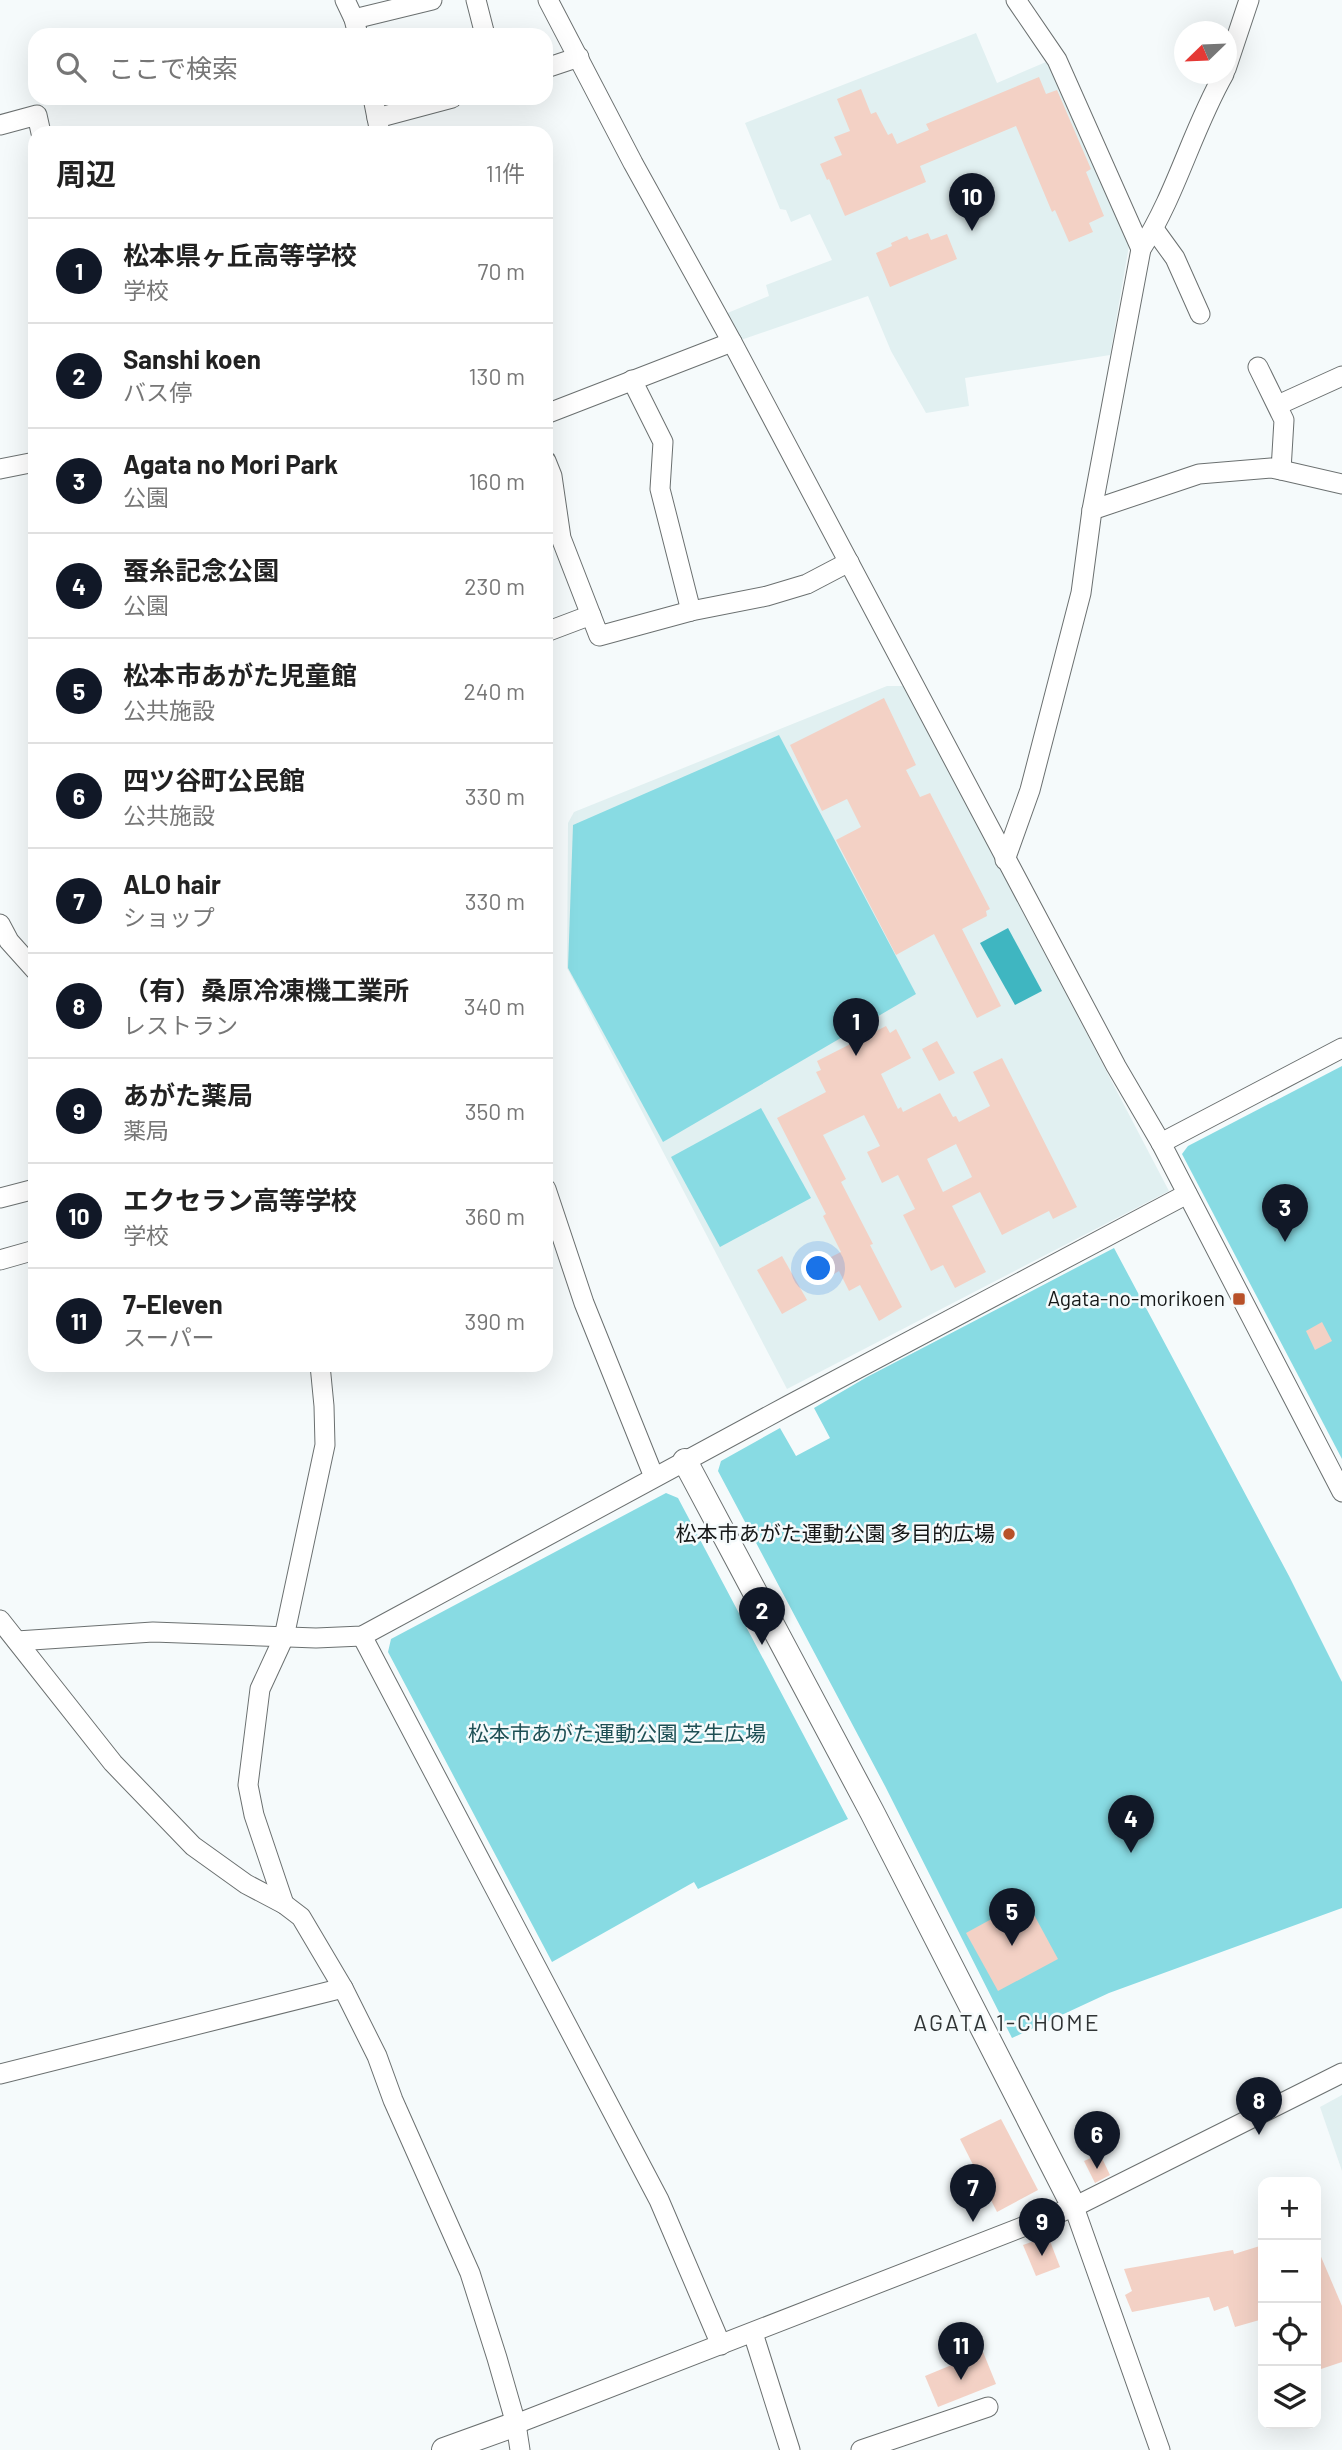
<!DOCTYPE html>
<html lang="ja">
<meta charset="utf-8">
<style>
:root{--surface:#fff;--page:#f6f6f6;--text:#222;--muted:#767676;--line:#e0e0e0;--accent:#111827}
body{margin:0;font-family:Barlow,"Noto Sans JP",sans-serif;background:var(--page);color:var(--text)}
.controls{position:absolute;right:21px;bottom:21px;display:grid;overflow:hidden;border-radius:14px;box-shadow:0 7px 28px #0002}
.controls button{width:63px;height:63px;display:grid;place-items:center;padding:0;border:0;border-bottom:2px solid var(--line);background:var(--surface);color:var(--text);font:35px sans-serif}
.compass{position:absolute;left:1174px;top:21px;width:63px;height:63px;border-radius:50%;background:var(--surface);box-shadow:0 7px 28px #0002;rotate:247deg}
.you{position:absolute;left:819px;top:1269px;width:24px;height:24px;margin:-18px;border:5px solid #fff;border-radius:50%;background:#1a73e8;box-shadow:0 0 0 10px #1a73e833}
.badge{display:grid;place-items:center;width:46px;height:46px;border-radius:50%;background:var(--accent);color:#fff;font-size:23px;font-weight:700}
.pin{position:absolute;translate:-50% -58px;filter:drop-shadow(0 2px 4px #0008)}
.pin::after{content:'';position:absolute;top:37px;width:24px;height:21px;background:inherit;clip-path:polygon(0 0,100% 0,50% 100%)}
.list{margin:0;padding:0;list-style:none}
h2{display:flex;justify-content:space-between;align-items:center;height:91px;margin:0;padding:0 28px;font-size:30px}
h2 small{font-size:23px;font-weight:400;color:var(--muted)}
.list li{display:grid;grid-template-columns:46px 1fr auto;gap:21px;align-items:center;box-sizing:border-box;height:105px;padding:0 28px;border-top:2px solid var(--line)}
.list b{display:block;font-size:26px;white-space:nowrap}
.list p{margin:0;font-size:23px;white-space:nowrap;color:var(--muted)}
.list em{font-size:23px;font-style:normal;color:var(--muted)}
.icon{flex:none;width:38px;height:38px;fill:none;stroke:currentColor;stroke-width:2;stroke-linecap:round;stroke-linejoin:round}
.map{position:relative;flex:none;width:1342px;height:2450px;overflow:hidden}
.search{position:absolute;background:var(--surface);box-shadow:0 7px 28px #0002;left:28px;top:28px;width:525px;height:77px;display:flex;align-items:center;gap:18px;box-sizing:border-box;padding:0 24px;border-radius:21px;color:var(--muted);font-size:26px}
.panel{position:absolute;background:var(--surface);box-shadow:0 7px 28px #0002;left:28px;top:126px;width:525px;height:1246px;border-radius:21px}
.map>svg:first-child{display:block}
.built{fill:#e1f0f1}
.green{fill:#88dbe3}
.water{fill:#3fb6c1}
.building{fill:#f3d1c5;fill-rule:evenodd}
.lines{fill:none;stroke-linecap:round;stroke-linejoin:round}
.minor-casing{stroke:#6b7070;stroke-width:21}
.tertiary-casing{stroke:#6b7070;stroke-width:26}
.minor{stroke:#fff;stroke-width:19}
.tertiary{stroke:#fff;stroke-width:24}
.poi-dot{fill:#b85129;stroke:#f5fafb;stroke-width:2.5}
.labels{text-anchor:middle;stroke-width:5;stroke-linejoin:round;paint-order:stroke}
.poi-label{font-size:21px;fill:#161818;stroke:#f5fafb;text-anchor:end}
.park-label{font-size:21px;fill:#1d4f54;stroke:#f5fafb}
.neighbourhood-label{font-size:23px;letter-spacing:2px;fill:#303435;stroke:#f5fafb}
</style>
<div class="map">
<svg width="1342" height="2450" viewBox="0 0 1342 2450">
<rect width="100%" height="100%" fill="#f5fafb"/>
<g class="built">
<polygon points="976,33 997,83 1053,59 1130,240 1110,355 965,378 969,406 926,413 891,351 868,296 738,341 725,314 769,296 766,285 832,260 810,214 791,222 786,210 780,209 745,123"/>
<polygon points="887,686 905,686 1169,1191 787,1389 567,968 568,823 574,812"/>
<polygon points="1342,2095 1342,2171 1320,2107"/>
</g>
<g class="green">
<polygon points="779,735 916,994 663,1142 568,968 573,825"/>
<polygon points="1342,1066 1342,1459 1182,1154 1188,1146"/>
<polygon points="761,1108 811,1198 720,1247 671,1157"/>
<polygon points="1114,1248 1289,1576 1342,1682 1342,1908 1109,1993 1012,2038 885,1786 718,1471 721,1461 780,1428 796,1456 830,1438 814,1408 867,1377"/>
<polygon points="666,1493 678,1498 848,1819 698,1889 694,1882 552,1962 388,1652 391,1639"/>
</g>
<polygon class="water" points="1008,928 1042,991 1015,1005 980,943"/>
<g class="building">
<polygon points="1039,77 1046,94 1057,90 1091,169 1086,172 1104,216 1089,223 1093,232 1069,242 1055,210 1052,212 1016,126 920,166 926,182 845,216 829,179 827,180 820,164 842,155 834,137 850,131 837,99 861,89 871,114 876,112 888,135 892,133 897,144 929,130 926,124"/>
<polygon points="928,233 931,240 947,234 957,259 890,287 876,253 892,246 891,243 907,236 909,240"/>
<polygon points="884,698 916,765 906,770 920,797 930,793 990,909 986,911 987,916 962,929 1001,1006 977,1018 934,934 896,955 836,840 861,827 847,799 822,811 790,745"/>
<path d="M886,1026L890,1033L896,1029L911,1058L881,1074L898,1109L901,1107L903,1112L940,1093L953,1117L956,1116L959,1122L990,1106L973,1072L1002,1058L1077,1207L1053,1219L1049,1211L1002,1235L980,1192L952,1206L986,1272L955,1288L943,1265L931,1271L903,1215L915,1209L898,1175L882,1183L867,1152L880,1146L864,1115L823,1135L846,1179L841,1182L873,1244L870,1245L902,1307L879,1321L860,1285L849,1291L839,1271L829,1277L821,1262L841,1252L823,1216L826,1214L777,1118L826,1092L816,1072L821,1070L817,1061ZM956,1144L972,1177L943,1192L927,1159Z"/>
<polygon points="937,1041 955,1073 939,1081 922,1049"/>
<polygon points="782,1256 807,1300 782,1314 757,1270"/>
<polygon points="1322,1322 1332,1341 1315,1350 1306,1331"/>
<polygon points="1026,1900 1058,1959 998,1991 966,1933"/>
<polygon points="1001,2119 1038,2190 997,2212 960,2139"/>
<polygon points="1100,2154 1110,2175 1095,2183 1084,2161"/>
<polygon points="1048,2236 1060,2267 1036,2276 1023,2245"/>
<polygon points="1263,2245 1263,2319 1235,2327 1228,2306 1214,2311 1209,2297 1132,2312 1125,2295 1132,2291 1124,2269 1233,2250 1234,2254"/>
<polygon points="1316,2245 1342,2306 1342,2362 1321,2369 1316,2355"/>
<polygon points="983,2352 996,2384 938,2407 925,2376"/>
</g>
<g class="lines">
<g class="minor-casing">
<g id="minor">
<polyline points="345,0 354,19 358,35"/>
<polyline points="476,0 485,35"/>
<polyline points="548,0 633,163 732,342 1116,1066 1161,1143 1342,1492"/>
<polyline points="1016,0 1057,60 1141,249"/>
<polyline points="354,19 432,0"/>
<polyline points="546,68 579,57"/>
<polyline points="1226,69 1249,0"/>
<polyline points="373,98 380,133"/>
<polyline points="377,118 452,98"/>
<polyline points="0,125 37,115 41,133"/>
<polyline points="1154,229 1175,258 1200,314"/>
<polyline points="632,380 663,442 660,489 691,611"/>
<polyline points="1278,405 1342,376"/>
<polyline points="546,414 732,342"/>
<polyline points="546,461 552,476 561,538 599,636 691,611 767,596 807,584 849,562"/>
<polyline points="0,469 35,462"/>
<polyline points="1281,470 1342,484"/>
<polyline points="1092,510 1199,474 1271,468 1281,470 1284,420 1258,367"/>
<polyline points="546,632 591,615"/>
<path d="M1005,860L1030,790L1081,593L1092,510L1141,249C1176,195 1192,130 1224,74"/>
<polyline points="0,924 9,941 35,970"/>
<polyline points="1161,1143 1342,1048"/>
<polyline points="546,1189 584,1303 654,1477"/>
<polyline points="0,1198 35,1189"/>
<polyline points="0,1260 35,1250"/>
<polyline points="0,1620 113,1763 193,1846 246,1884 284,1904 301,1917 343,1988 377,2056 393,2100 470,2273 497,2358 516,2424 520,2450"/>
<polyline points="362,1636 659,2200 721,2345"/>
<polyline points="17,1641 153,1632 316,1638 362,1636 789,1405 1187,1194"/>
<polyline points="284,1904 254,1815 248,1785 260,1689 284,1637 325,1445 324,1406 320,1365"/>
<polyline points="0,2074 343,1988"/>
<polyline points="1074,2207 1160,2450"/>
<polyline points="753,2333 790,2450"/>
<polyline points="516,2424 1074,2207 1342,2073"/>
<polyline points="861,2450 988,2407"/>
</g>
</g>
<g class="tertiary-casing">
<g id="tertiary">
<polyline points="685,1461 872,1812 1074,2207"/>
<polyline points="444,2450 516,2424"/>
</g>
</g>
<use href="#minor" class="minor"/>
<use href="#tertiary" class="tertiary"/>
</g>
<g class="poi-dot">
<rect x="1232" y="1292" width="14" height="14" rx="3.5"/>
<circle cx="1009" cy="1534" r="7"/>
</g>
<g class="labels">
<g class="poi-label">
<text x="1225" y="1306">Agata-no-morikoen</text>
<text x="995" y="1541">松本市あがた運動公園 多目的広場</text>
</g>
<g class="park-label">
<text x="617" y="1741">松本市あがた運動公園 芝生広場</text>
</g>
<g class="neighbourhood-label">
<text x="1007" y="2031">AGATA 1-CHOME</text>
</g>
</g>
</svg>
<div class="controls">
<button>+</button>
<button>−</button>
<button><svg class="icon" aria-label="locate" viewBox="0 0 24 24"><circle cx="12" cy="12" r="6"/><path d="M12 2v4M12 18v4M2 12h4M18 12h4"/></svg></button>
<button><svg class="icon" aria-label="layers" viewBox="0 0 24 24"><path d="M12 4l9 5-9 5-9-5zM3 14l9 5 9-5"/></svg></button>
</div>
<svg class="compass" viewBox="-18 -18 36 36"><path d="M0-13l5 13h-10z" fill="#e53935"/><path d="M0 13l5-13h-10z" fill="#767676"/></svg>
<div class="you"></div>
<div class="pin badge" style="left:856px;top:1056px">1</div>
<div class="pin badge" style="left:762px;top:1645px">2</div>
<div class="pin badge" style="left:1285px;top:1242px">3</div>
<div class="pin badge" style="left:1131px;top:1853px">4</div>
<div class="pin badge" style="left:1012px;top:1946px">5</div>
<div class="pin badge" style="left:1097px;top:2169px">6</div>
<div class="pin badge" style="left:973px;top:2222px">7</div>
<div class="pin badge" style="left:1259px;top:2135px">8</div>
<div class="pin badge" style="left:1042px;top:2256px">9</div>
<div class="pin badge" style="left:972px;top:231px">10</div>
<div class="pin badge" style="left:961px;top:2380px">11</div>
<div class="search"><svg class="icon" aria-label="search" viewBox="0 0 24 24"><circle cx="10" cy="10" r="6"/><path d="M15 15l6 6"/></svg>ここで検索</div>
<section class="panel">
<h2>周辺<small>11件</small></h2>
<ul class="list">
<li><span class="badge">1</span><div><b>松本県ヶ丘高等学校</b><p>学校</p></div><em>70 m</em></li>
<li><span class="badge">2</span><div><b>Sanshi koen</b><p>バス停</p></div><em>130 m</em></li>
<li><span class="badge">3</span><div><b>Agata no Mori Park</b><p>公園</p></div><em>160 m</em></li>
<li><span class="badge">4</span><div><b>蚕糸記念公園</b><p>公園</p></div><em>230 m</em></li>
<li><span class="badge">5</span><div><b>松本市あがた児童館</b><p>公共施設</p></div><em>240 m</em></li>
<li><span class="badge">6</span><div><b>四ツ谷町公民館</b><p>公共施設</p></div><em>330 m</em></li>
<li><span class="badge">7</span><div><b>ALO hair</b><p>ショップ</p></div><em>330 m</em></li>
<li><span class="badge">8</span><div><b>（有）桑原冷凍機工業所</b><p>レストラン</p></div><em>340 m</em></li>
<li><span class="badge">9</span><div><b>あがた薬局</b><p>薬局</p></div><em>350 m</em></li>
<li><span class="badge">10</span><div><b>エクセラン高等学校</b><p>学校</p></div><em>360 m</em></li>
<li><span class="badge">11</span><div><b>7-Eleven</b><p>スーパー</p></div><em>390 m</em></li>
</ul>
</section>
</div>
